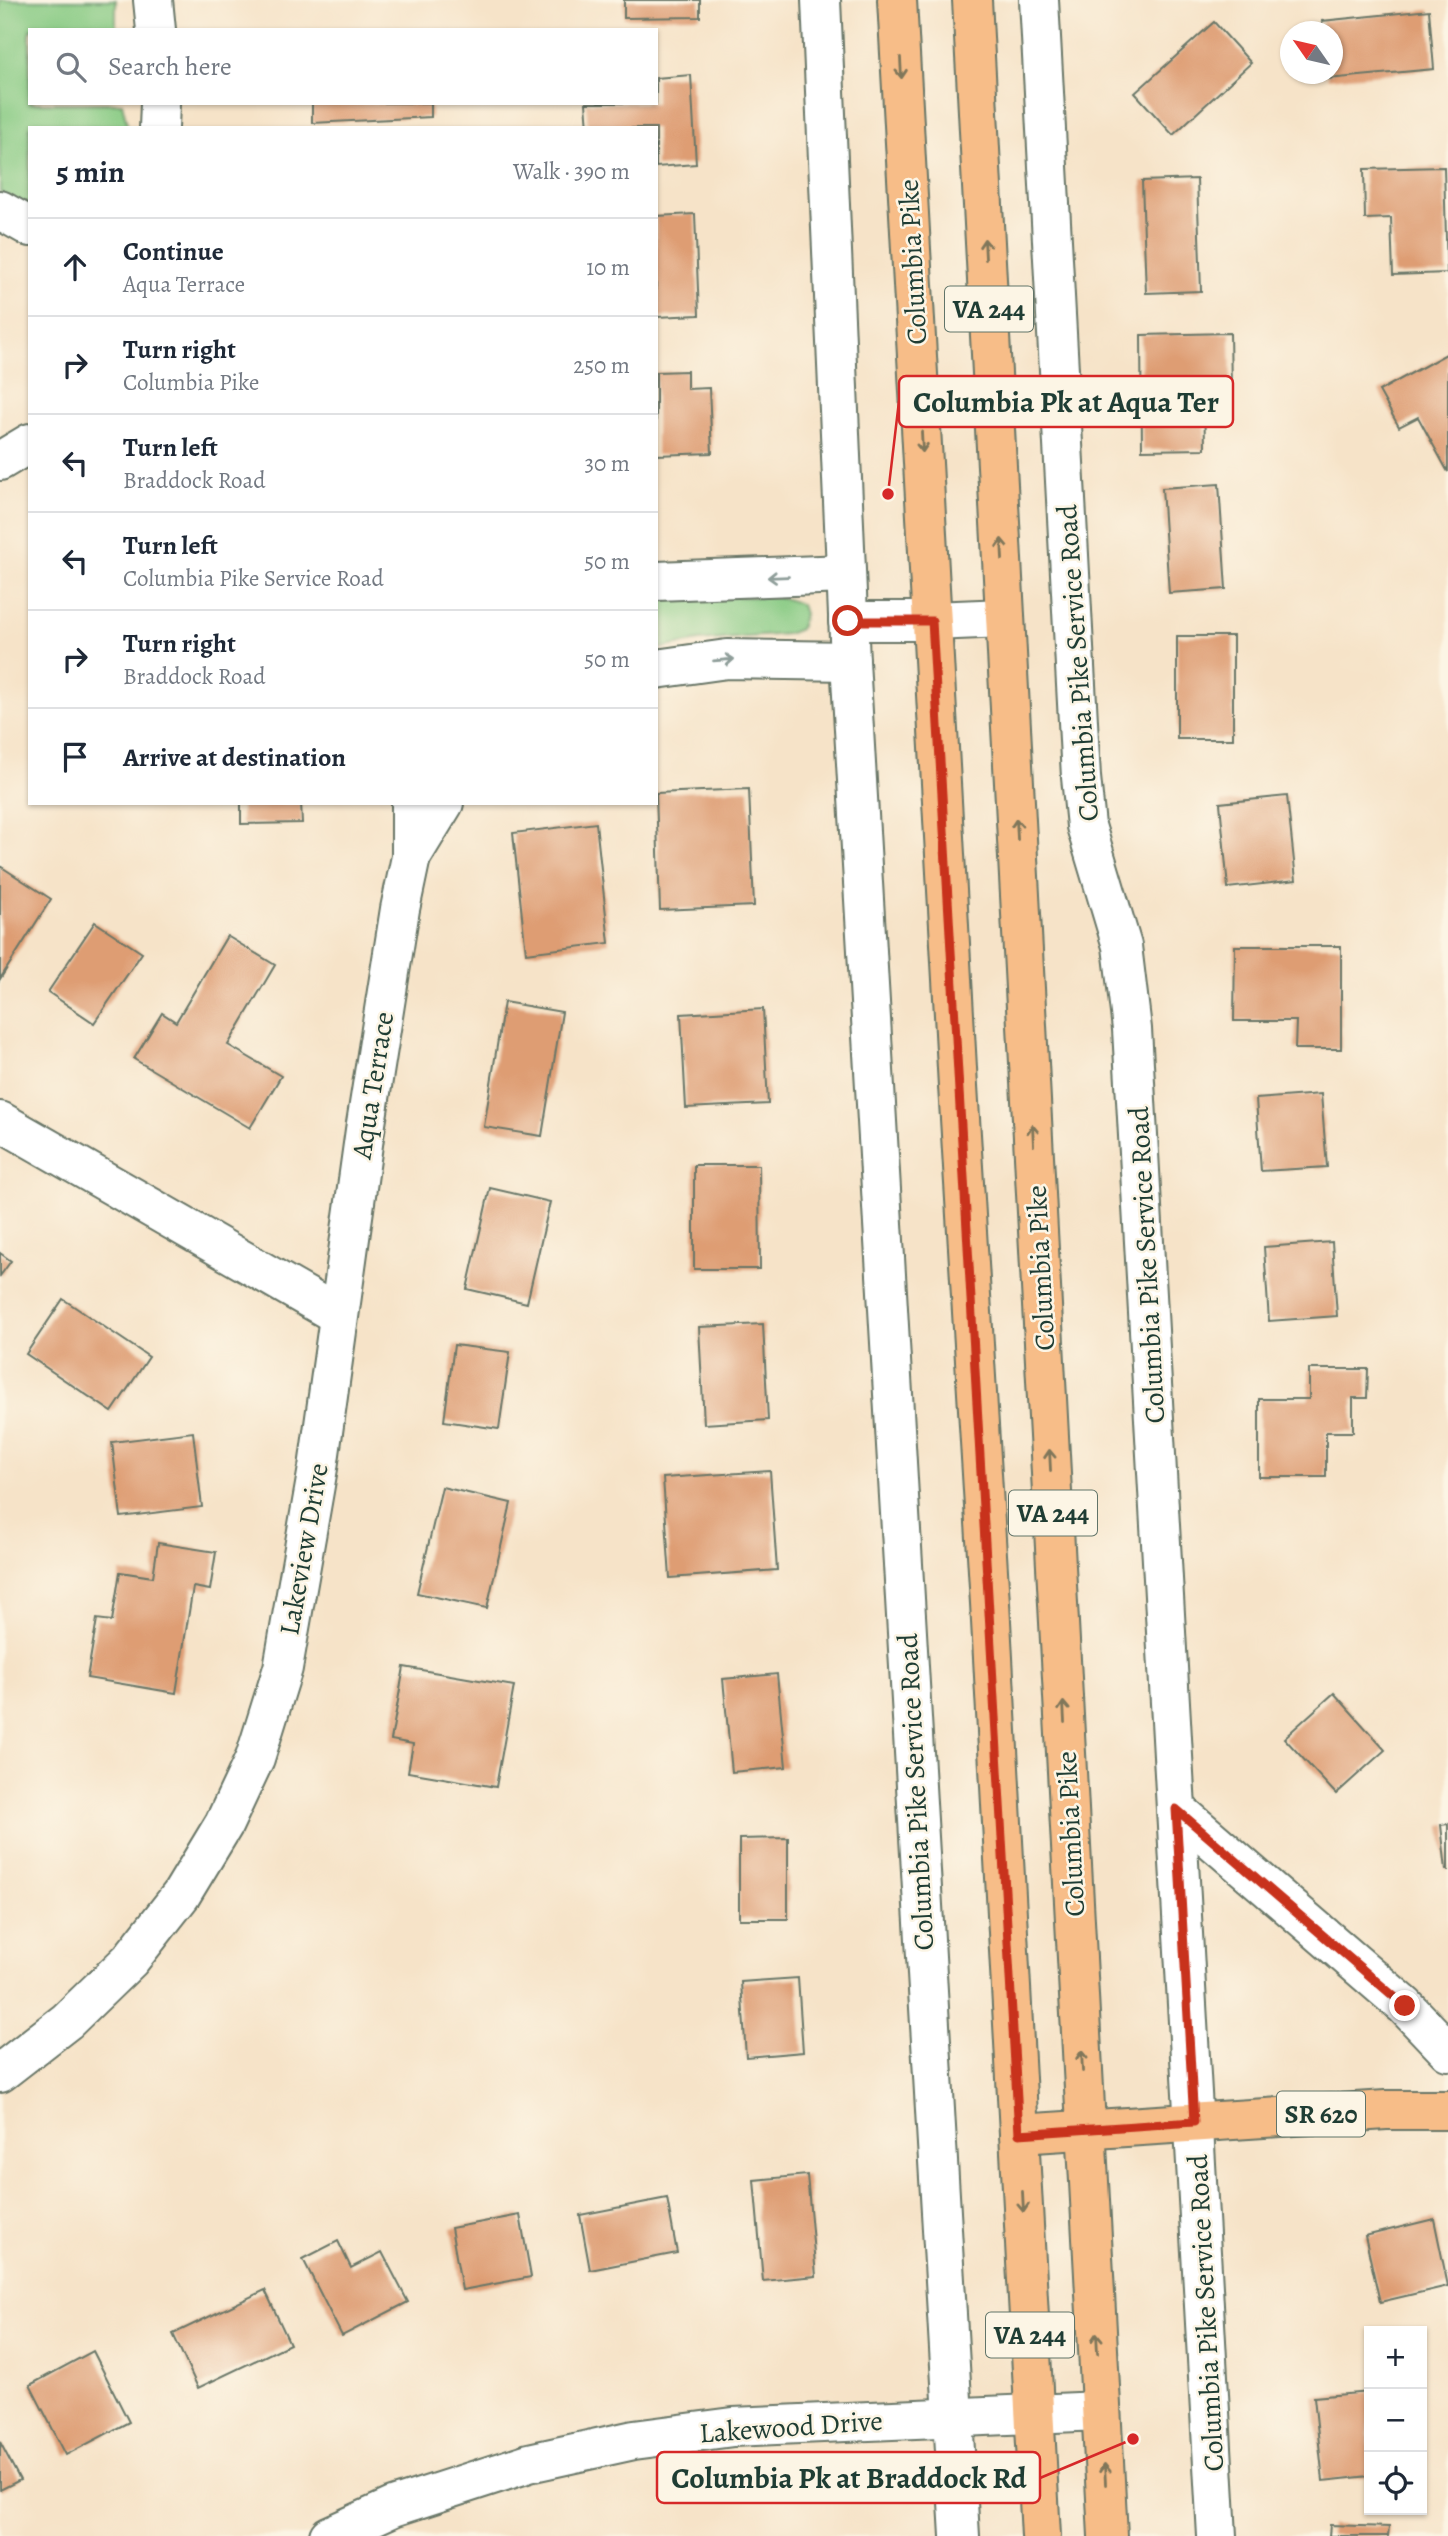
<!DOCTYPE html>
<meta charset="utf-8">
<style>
:root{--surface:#fff;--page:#f2f2f3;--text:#1f2937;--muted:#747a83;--line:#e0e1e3}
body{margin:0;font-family:Alegreya,serif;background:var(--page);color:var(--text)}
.controls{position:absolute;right:21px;bottom:21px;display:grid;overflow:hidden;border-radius:0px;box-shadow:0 2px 5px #0004}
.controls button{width:63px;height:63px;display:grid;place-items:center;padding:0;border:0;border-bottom:2px solid var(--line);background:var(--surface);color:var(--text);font:35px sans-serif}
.compass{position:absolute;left:1280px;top:21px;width:63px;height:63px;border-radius:50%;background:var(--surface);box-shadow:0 2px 5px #0004;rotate:304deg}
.stop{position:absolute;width:21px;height:21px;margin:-16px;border:5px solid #c8321e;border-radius:50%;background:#fff}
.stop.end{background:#c8321e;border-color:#fff;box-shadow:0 2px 7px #0008}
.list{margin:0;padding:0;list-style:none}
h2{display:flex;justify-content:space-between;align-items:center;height:91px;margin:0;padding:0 28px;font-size:30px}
h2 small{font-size:23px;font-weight:400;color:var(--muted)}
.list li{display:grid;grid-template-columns:46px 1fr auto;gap:21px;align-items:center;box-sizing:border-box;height:98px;padding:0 28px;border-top:2px solid var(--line)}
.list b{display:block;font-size:26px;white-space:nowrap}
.list p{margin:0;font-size:23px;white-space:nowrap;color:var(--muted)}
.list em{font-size:23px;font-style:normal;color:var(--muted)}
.icon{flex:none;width:38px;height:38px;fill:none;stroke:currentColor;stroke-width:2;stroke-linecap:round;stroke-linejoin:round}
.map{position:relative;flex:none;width:1448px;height:2536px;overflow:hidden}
.search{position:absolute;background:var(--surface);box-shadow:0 2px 5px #0004;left:28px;top:28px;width:630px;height:77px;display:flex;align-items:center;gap:18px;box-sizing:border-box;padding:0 24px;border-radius:0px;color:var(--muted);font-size:26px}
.panel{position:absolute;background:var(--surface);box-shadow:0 2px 5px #0004;left:28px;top:126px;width:630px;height:679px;border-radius:0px}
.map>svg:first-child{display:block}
.green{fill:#87ca83;stroke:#53845c;stroke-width:2}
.building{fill:#de9d73}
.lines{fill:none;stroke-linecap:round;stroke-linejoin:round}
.minor-casing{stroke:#6a7768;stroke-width:42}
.major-casing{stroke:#6a7768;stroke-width:42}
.minor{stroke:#fff;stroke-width:38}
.major{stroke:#f7bd88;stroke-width:38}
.oneway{stroke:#80775a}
.oneway2{stroke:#8f9e9a}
.route{stroke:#c8321e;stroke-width:9}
.labels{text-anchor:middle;stroke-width:5;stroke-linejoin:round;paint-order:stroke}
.shield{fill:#fcf5e5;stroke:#617469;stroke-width:2}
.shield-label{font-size:26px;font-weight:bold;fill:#1f3d34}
.street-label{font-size:28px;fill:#1f3d34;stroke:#fcf5e5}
.leader{fill:none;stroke:#d62828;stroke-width:2.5}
.callout-dot{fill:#d62828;stroke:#fcf5e5;stroke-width:2.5}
.callout{fill:#fcf5e5;stroke:#d62828;stroke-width:2.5}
.callout-label{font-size:30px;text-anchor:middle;font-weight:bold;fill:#1f3d34}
</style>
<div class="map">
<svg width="1448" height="2536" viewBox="0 0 1448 2536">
<rect width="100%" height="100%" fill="#fcf5e5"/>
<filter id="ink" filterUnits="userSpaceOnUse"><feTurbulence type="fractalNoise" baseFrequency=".0143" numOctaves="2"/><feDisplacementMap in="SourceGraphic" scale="14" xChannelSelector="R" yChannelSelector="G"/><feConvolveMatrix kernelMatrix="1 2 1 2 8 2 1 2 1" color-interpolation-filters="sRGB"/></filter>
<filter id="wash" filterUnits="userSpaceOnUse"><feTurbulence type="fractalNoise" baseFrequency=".00686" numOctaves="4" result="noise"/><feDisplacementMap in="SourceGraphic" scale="28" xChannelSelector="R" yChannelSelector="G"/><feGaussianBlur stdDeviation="1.57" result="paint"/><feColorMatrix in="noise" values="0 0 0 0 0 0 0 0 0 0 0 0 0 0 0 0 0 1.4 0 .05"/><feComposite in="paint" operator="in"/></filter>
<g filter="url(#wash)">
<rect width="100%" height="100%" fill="#f6e3c8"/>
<g class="green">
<polygon points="0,0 116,0 116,30 30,30 30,103 122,103 128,128 30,128 30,208 0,192"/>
<path d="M723,595C748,600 781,592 801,605L804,614L800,629L787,634L699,641L656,649V600Z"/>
</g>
<g id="blocks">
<g class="building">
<polygon points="624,0 700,0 700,17 624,18"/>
<polygon points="1429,10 1434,69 1328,79 1327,74 1332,74 1332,32 1323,32 1322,21"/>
<polygon points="1214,22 1251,63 1173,135 1135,93"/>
<polygon points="691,75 696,164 656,167 656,128 588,128 586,103 656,103 656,78"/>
<polygon points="312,103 431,103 431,117 312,123"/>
<polygon points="1444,167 1447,273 1393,275 1391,218 1365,219 1364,169"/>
<polygon points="1197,179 1201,291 1146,293 1142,181"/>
<polygon points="695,214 699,315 656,317 656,216"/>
<polygon points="1230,333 1231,388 1204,389 1205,449 1142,450 1141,335"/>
<polygon points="1448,353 1448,472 1418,417 1399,427 1379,391"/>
<polygon points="687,371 687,389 709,388 712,453 656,455 656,372"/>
<polygon points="1219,484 1226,589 1169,593 1162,488"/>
<rect x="1177" y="636" width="56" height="103"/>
<polygon points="749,789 754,906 660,910 656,793"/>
<polygon points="1287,796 1296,880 1228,888 1220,803"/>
<polygon points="241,803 301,803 302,823 241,824"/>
<polygon points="596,823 609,943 526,953 513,833"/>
<polygon points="0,866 51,899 0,979"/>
<polygon points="95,922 142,953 94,1023 48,992"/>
<polygon points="227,936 275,965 228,1045 281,1076 250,1128 134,1059 162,1013 176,1022"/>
<polygon points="1235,946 1341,946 1341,1049 1295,1049 1296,1021 1234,1021"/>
<polygon points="504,1002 562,1012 542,1136 484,1127"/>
<polygon points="763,1009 768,1104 686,1108 681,1014"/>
<polygon points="1321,1094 1327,1167 1261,1171 1256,1099"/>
<polygon points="694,1165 759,1165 760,1269 694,1269"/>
<polygon points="490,1188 550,1202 527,1303 467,1289"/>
<polygon points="1332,1242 1337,1316 1269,1321 1264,1247"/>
<polygon points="0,1253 11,1261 0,1276"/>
<polygon points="63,1299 149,1357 112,1412 26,1354"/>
<polygon points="763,1324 768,1420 704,1424 699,1327"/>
<polygon points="454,1345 510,1352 499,1429 444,1421"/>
<polygon points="1309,1369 1368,1369 1367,1398 1353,1398 1353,1432 1326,1432 1326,1477 1259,1477 1259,1399 1309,1399"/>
<polygon points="193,1432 202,1507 121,1517 112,1442"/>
<polygon points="770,1471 777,1570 670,1578 663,1478"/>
<polygon points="442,1487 511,1503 487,1608 417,1593"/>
<polygon points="158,1543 216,1552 210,1590 193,1587 176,1693 87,1678 97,1619 112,1621 120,1572 153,1577"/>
<polygon points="404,1667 514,1686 496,1787 408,1772 413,1744 391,1740"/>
<polygon points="777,1674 786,1767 732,1772 723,1679"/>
<polygon points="1334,1693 1385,1750 1336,1794 1284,1738"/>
<polygon points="1448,1824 1448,1870 1446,1870 1441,1825"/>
<polygon points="788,1838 788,1919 739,1919 739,1839"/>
<polygon points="798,1978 803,2052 746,2057 741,1982"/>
<polygon points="807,2175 816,2276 763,2281 754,2180"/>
<polygon points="667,2198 677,2253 590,2270 580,2215"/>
<polygon points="520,2215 531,2277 462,2290 451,2228"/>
<polygon points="1434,2219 1448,2286 1380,2302 1365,2236"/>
<polygon points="338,2241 351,2268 382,2252 408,2302 342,2336 303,2259"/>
<polygon points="265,2290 290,2344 198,2388 173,2334"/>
<polygon points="93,2351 129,2422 66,2455 30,2385"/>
<polygon points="1369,2392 1369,2476 1323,2481 1314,2397"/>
<polygon points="0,2442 20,2480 0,2490"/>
<polygon points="1330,2525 1389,2527 1388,2536 1329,2536"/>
</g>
</g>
</g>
<g filter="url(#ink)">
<use href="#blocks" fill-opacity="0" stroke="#6a7768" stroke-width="2"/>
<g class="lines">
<g class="minor-casing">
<g id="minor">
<polyline points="153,0 156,30"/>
<polyline points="821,0 850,661 960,2536"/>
<polyline points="1039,0 1081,777 1086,826 1122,946 1132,1029 1217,2536"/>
<polyline points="159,128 160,103"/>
<polyline points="0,210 30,227"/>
<polyline points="0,461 30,443"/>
<polyline points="656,581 846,574"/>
<polyline points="848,621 932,621 1005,618"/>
<polyline points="656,669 727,659 850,661"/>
<polyline points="411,857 444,803"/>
<polyline points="0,1121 338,1315"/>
<polyline points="1176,1809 1405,2006 1448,2051"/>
<polyline points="0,2073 67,2021 130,1960 181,1895 224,1824 255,1758 283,1668 318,1468 365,1130 400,909 411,857 411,803"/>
<polyline points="329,2536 393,2507 529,2463 634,2440 733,2427 1101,2411"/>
</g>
</g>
<g class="major-casing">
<g id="major">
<polyline points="897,0 958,1086 990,1603 1041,2536"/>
<polyline points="972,0 1108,2536"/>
<polyline points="1019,2134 1386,2110 1448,2110"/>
</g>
</g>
<use href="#minor" class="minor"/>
<use href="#major" class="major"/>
</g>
<defs><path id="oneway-shaft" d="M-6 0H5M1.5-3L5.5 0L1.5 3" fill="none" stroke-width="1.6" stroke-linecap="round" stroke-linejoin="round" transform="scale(1.75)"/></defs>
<g class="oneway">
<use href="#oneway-shaft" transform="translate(901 68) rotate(87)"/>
<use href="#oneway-shaft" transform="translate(985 249) rotate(-93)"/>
<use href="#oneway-shaft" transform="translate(922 442) rotate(87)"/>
<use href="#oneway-shaft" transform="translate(1002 549) rotate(-93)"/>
<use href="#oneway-shaft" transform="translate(1017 829) rotate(-93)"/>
<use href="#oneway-shaft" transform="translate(1033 1135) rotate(-93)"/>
<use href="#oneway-shaft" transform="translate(1050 1460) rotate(-93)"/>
<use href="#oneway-shaft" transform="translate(1064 1712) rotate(-93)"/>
<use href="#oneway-shaft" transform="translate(1082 2061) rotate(-93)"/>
<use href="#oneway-shaft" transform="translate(1023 2202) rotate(87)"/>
<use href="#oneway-shaft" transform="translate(1097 2343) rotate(-93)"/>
<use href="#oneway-shaft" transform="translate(1105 2474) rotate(-93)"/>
</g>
<g class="oneway2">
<use href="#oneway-shaft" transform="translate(778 577) rotate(178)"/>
<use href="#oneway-shaft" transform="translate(724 660) rotate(-5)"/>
</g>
</g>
<g class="lines" filter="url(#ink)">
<polyline class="route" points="848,621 932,621 1019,2134 1194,2122 1176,1809 1405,2006"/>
</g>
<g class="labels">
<g class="shield">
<rect x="945" y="286.5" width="88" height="45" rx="5"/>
<rect x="1009" y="1490.5" width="88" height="45" rx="5"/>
<rect x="1277" y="2091.5" width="88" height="45" rx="5"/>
<rect x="986" y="2312.5" width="88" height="45" rx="5"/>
</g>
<g class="shield-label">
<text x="989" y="318">VA 244</text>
<text x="1053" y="1522">VA 244</text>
<text x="1321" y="2123">SR 620</text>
<text x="1030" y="2344">VA 244</text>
</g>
<g class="street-label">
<text transform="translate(912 262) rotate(-93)" y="10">Columbia Pike</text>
<text transform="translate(1077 663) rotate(-94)" y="10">Columbia Pike Service Road</text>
<text transform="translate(372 1085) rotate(-81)" y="10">Aqua Terrace</text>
<text transform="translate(1146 1265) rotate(-93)" y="10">Columbia Pike Service Road</text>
<text transform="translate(1040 1268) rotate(-93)" y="10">Columbia Pike</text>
<text transform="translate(303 1549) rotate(-80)" y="10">Lakeview Drive</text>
<text transform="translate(915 1792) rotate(-93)" y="10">Columbia Pike Service Road</text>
<text transform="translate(1070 1834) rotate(-93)" y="10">Columbia Pike</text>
<text transform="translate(1205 2313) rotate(-93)" y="10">Columbia Pike Service Road</text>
<text transform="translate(791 2426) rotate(-4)" y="10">Lakewood Drive</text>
</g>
</g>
<path class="leader" d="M888 494L899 401M1133 2439L1040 2478"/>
<g class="callout-dot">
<circle cx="888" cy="494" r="7"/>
<circle cx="1133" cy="2439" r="7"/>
</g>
<g class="callout">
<rect x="899" y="376" width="334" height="51" rx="7"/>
<rect x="657" y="2452" width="383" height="51" rx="7"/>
</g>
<g class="callout-label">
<text x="1066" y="412">Columbia Pk at Aqua Ter</text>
<text x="849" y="2488">Columbia Pk at Braddock Rd</text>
</g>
</svg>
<div class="controls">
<button>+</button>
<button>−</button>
<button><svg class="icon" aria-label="locate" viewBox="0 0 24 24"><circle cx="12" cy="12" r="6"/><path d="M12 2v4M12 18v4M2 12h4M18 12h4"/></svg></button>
</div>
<svg class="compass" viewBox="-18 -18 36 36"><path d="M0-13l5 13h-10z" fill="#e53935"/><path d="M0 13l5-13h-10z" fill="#747a83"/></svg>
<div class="stop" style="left:848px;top:621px"></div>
<div class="stop end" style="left:1405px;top:2006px"></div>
<div class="search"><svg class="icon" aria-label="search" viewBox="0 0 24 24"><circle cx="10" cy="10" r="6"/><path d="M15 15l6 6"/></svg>Search here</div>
<section class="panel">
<h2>5 min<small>Walk · 390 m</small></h2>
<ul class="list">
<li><svg class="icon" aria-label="ahead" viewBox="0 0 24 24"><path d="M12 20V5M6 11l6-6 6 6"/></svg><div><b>Continue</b><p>Aqua Terrace</p></div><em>10 m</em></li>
<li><svg class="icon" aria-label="right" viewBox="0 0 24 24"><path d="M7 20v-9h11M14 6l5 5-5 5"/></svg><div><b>Turn right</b><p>Columbia Pike</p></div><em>250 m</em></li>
<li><svg class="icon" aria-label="left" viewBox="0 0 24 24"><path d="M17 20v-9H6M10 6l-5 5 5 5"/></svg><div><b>Turn left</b><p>Braddock Road</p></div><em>30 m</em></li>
<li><svg class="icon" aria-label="left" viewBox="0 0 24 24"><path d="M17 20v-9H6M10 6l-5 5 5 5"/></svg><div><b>Turn left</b><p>Columbia Pike Service Road</p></div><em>50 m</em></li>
<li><svg class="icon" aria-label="right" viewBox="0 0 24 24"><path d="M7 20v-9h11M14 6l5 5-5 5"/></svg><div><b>Turn right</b><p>Braddock Road</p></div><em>50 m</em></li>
<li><svg class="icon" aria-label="arrive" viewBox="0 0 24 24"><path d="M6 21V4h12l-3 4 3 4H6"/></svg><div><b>Arrive at destination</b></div></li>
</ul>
</section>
</div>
